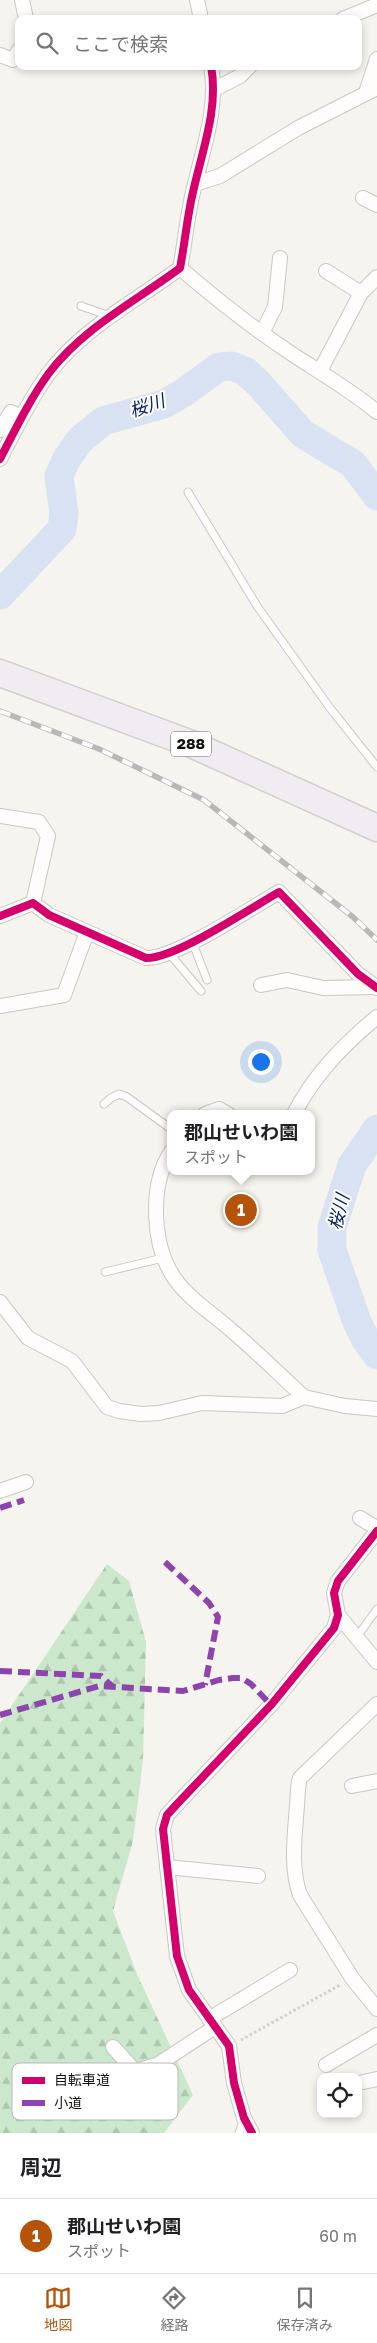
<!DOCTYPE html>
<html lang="ja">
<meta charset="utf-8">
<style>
:root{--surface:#fff;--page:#f6f6f6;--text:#202124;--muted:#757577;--line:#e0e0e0;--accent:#b45309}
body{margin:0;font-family:"Golos Text","Noto Sans JP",sans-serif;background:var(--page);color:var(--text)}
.controls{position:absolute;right:15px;bottom:15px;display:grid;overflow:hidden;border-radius:10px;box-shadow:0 2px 8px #0003}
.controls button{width:45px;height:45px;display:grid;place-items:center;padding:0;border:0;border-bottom:1px solid var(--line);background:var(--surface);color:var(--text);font:25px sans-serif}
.you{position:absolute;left:260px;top:1061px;width:18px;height:18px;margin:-12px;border:4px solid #fff;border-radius:50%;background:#1a73e8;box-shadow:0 0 0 8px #1a73e833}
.badge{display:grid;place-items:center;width:32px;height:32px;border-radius:50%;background:var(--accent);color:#fff;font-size:16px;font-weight:700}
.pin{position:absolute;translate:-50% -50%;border:2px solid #fff;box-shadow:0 1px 5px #0006}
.popup{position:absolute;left:167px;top:1110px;width:148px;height:65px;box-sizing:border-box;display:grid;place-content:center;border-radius:10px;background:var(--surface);filter:drop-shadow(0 1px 4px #0005);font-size:16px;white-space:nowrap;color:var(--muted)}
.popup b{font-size:19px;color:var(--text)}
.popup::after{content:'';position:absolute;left:50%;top:100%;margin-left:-10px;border:10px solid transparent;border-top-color:var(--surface)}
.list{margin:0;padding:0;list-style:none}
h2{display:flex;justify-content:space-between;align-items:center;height:65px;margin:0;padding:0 20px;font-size:21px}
h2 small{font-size:16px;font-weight:400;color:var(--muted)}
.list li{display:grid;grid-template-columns:32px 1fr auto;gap:15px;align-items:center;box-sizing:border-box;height:75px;padding:0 20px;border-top:1px solid var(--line)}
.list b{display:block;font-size:19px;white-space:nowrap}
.list p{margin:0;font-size:16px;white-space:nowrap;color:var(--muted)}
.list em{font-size:16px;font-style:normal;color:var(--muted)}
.icon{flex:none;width:28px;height:28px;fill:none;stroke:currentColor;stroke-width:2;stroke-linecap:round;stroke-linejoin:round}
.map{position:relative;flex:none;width:377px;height:2133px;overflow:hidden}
.search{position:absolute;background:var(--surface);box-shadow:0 2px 8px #0003;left:15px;right:15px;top:15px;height:55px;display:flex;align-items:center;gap:12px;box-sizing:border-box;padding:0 18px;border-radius:10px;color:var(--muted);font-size:19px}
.sheet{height:140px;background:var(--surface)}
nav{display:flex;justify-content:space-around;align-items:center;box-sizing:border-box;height:70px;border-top:1px solid var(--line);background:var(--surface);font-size:14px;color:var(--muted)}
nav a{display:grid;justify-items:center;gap:2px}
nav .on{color:var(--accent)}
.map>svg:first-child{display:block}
.forest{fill:url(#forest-firs)}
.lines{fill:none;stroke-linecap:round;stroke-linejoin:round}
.river{stroke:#d9e2f2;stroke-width:29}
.lane-casing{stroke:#c9c7c3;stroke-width:9}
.street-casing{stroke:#c9c7c3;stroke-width:16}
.highway-casing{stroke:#d1d0cd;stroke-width:29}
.path{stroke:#d2d1cf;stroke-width:3;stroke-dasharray:2.5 2.5;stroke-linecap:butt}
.lane{stroke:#fefdfc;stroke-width:7}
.street{stroke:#fefdfc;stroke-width:14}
.highway{stroke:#f1ecf1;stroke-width:26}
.rail-casing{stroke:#b9b8b7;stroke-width:5.5}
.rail{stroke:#fff;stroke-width:4;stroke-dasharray:11;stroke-linecap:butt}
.quiet{stroke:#8e44ad;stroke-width:6;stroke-dasharray:12 6;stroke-linecap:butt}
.cycleway-casing{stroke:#fff;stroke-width:11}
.cycleway{stroke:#d6006c;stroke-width:8}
.labels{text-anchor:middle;stroke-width:4;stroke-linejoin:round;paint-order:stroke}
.shield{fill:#fff;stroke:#595856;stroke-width:1}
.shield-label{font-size:15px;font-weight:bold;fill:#12110d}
.water-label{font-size:18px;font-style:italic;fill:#072165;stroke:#fff}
.key{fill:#fff;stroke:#b8b8b6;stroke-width:1}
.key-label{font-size:14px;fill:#12110d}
</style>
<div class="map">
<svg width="377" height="2133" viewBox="0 0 377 2133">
<defs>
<pattern id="forest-firs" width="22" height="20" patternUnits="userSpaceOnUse" patternTransform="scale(1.25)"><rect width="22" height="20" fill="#cbe8cd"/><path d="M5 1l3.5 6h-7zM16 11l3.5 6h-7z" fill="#adc6af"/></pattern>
</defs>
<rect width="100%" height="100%" fill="#f6f4ee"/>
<polygon class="forest" points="107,1564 129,1581 146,1642 143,1760 133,1841 113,1911 137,1974 193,2095 164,2133 0,2133 0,1723"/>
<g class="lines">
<g class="river">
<polyline points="0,595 62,529 64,514 59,476 66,460 80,440 103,421 164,404 183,393 219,367 232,366 245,371 259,384 303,434 353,464 377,496"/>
<polyline points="377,1129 352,1165 332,1227 332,1250 357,1322 366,1340 377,1355"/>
</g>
<g class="lane-casing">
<g id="lane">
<polyline points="81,306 110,316"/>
<polyline points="188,492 257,606 330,708 377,767"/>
<polyline points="192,941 207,980"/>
<polyline points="169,953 201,991"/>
<polyline points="104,1104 111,1098 119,1094 127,1097 171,1129"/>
<polyline points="105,1272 163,1258"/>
<polyline points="357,1637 377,1609"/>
<polyline points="239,2133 244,2119"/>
</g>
</g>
<g class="street-casing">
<g id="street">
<polyline points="22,0 26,19"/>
<polyline points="197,0 201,19"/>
<polyline points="343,19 377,5"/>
<polyline points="0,55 13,60 19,50"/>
<polyline points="215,89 240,76 250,66"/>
<polyline points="366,93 377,59"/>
<polyline points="195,184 220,176 298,128 377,88"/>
<polyline points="363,198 377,205"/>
<path d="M180,268C217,300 254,329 295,356C323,374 352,391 377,412"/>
<polyline points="326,271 361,293"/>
<polyline points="262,333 275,307 280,258"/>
<polyline points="320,371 361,293 377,277"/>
<polyline points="0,430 11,412 22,417"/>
<path d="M0,459C15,430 30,399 49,373C83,328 136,301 180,268C185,243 187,217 193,192C202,151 219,108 211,66"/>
<polyline points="0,816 39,822 48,836 33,903"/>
<path d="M0,916L33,903L49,915L146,958C175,959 251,908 279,892L358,974L377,988"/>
<polyline points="261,985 287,980 323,988 374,987"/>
<polyline points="0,1006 64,995 87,932"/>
<polyline points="205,1114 219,1109 228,1114"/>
<path d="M294,1114C314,1075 343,1045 377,1017"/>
<path d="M171,1152C149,1185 152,1247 175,1279C189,1299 213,1314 231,1330C256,1351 280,1375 304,1397"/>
<polyline points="0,1302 28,1338 72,1361 107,1407 119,1411 141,1414 159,1413 202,1403 282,1406 304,1397 345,1406 377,1409"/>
<polyline points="0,1491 26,1482"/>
<polyline points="360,1518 377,1528"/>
<polyline points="338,1615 377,1662"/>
<path d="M377,1704L300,1778C297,1787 298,1796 297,1805C295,1834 290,1867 300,1895L352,1978L377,2009"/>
<polyline points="352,1786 377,1781"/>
<polyline points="167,1867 258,1876"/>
<polyline points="209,2019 290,1970"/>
<polyline points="113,2047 135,2071"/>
<polyline points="326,2065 377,2035"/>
<polyline points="363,2082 377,2079"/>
<polyline points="108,2091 135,2071 157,2065 215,2027"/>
<polyline points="252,2133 244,2118 234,2083 229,2046 189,1990 177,1956 163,1829 167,1815 178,1803 271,1705 334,1628 338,1615 334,1593 338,1581 377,1531"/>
</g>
</g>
<g class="highway-casing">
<polyline id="highway" points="0,673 189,743 377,828"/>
</g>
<polyline class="path" points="241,2040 340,1985"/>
<use href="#lane" class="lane"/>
<use href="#street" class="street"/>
<use href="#highway" class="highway"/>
<g class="rail-casing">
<polyline id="rail" points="0,711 99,749 204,800 353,917 377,940"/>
</g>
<use href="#rail" class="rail"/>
<g class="quiet">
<polyline points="0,1508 24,1500"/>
<polyline points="165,1562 209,1603 218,1617 205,1685"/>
<polyline points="0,1671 101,1676 112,1686"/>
<polyline points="0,1715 99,1686 183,1691 219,1680 233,1678 242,1678 251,1684 271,1705"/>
</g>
<g class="cycleway-casing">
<g id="cycleway">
<path d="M0,459C15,430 30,399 49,373C83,328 136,301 180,268C185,243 187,217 193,192C202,151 219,108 211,66"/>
<path d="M0,916L33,903L49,915L146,958C175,959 251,908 279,892L358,974L377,988"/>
<polyline points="252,2133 244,2118 234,2083 229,2046 189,1990 177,1956 163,1829 167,1815 178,1803 271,1705 334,1628 338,1615 334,1593 338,1581 377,1531"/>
</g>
</g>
<use href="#cycleway" class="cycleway"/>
</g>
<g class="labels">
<rect class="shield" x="171" y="731.5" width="40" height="25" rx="4"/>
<g class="shield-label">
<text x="191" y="749">288</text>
</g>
<g class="water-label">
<text transform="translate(147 406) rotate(-19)" y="6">桜川</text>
<text transform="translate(339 1212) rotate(-76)" y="6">桜川</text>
</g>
</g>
<rect x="12" y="2063" width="166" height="57" rx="8" class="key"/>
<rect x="22" y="2077" width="23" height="7" fill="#d6006c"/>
<rect x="22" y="2100" width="23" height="6" fill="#8e44ad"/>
<g class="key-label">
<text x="54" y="2085">自転車道</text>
<text x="54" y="2108">小道</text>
</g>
</svg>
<div class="controls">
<button><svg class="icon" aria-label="locate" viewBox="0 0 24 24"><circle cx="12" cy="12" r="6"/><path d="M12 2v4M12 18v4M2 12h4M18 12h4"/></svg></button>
</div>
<div class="you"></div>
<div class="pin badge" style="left:241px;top:1210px">1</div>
<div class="popup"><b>郡山せいわ園</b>スポット</div>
<div class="search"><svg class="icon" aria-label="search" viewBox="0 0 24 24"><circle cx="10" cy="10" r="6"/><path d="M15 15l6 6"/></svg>ここで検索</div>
</div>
<section class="sheet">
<h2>周辺<small></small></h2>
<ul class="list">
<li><span class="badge">1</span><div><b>郡山せいわ園</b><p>スポット</p></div><em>60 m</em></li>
</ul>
</section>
<nav>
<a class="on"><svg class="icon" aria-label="map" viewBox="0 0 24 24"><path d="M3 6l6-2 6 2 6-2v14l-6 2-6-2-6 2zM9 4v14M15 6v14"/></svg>地図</a>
<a><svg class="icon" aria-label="directions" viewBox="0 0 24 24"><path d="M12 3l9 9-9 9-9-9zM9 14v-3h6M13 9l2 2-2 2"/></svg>経路</a>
<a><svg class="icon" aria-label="saved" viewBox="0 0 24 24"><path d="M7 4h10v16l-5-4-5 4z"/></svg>保存済み</a>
</nav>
